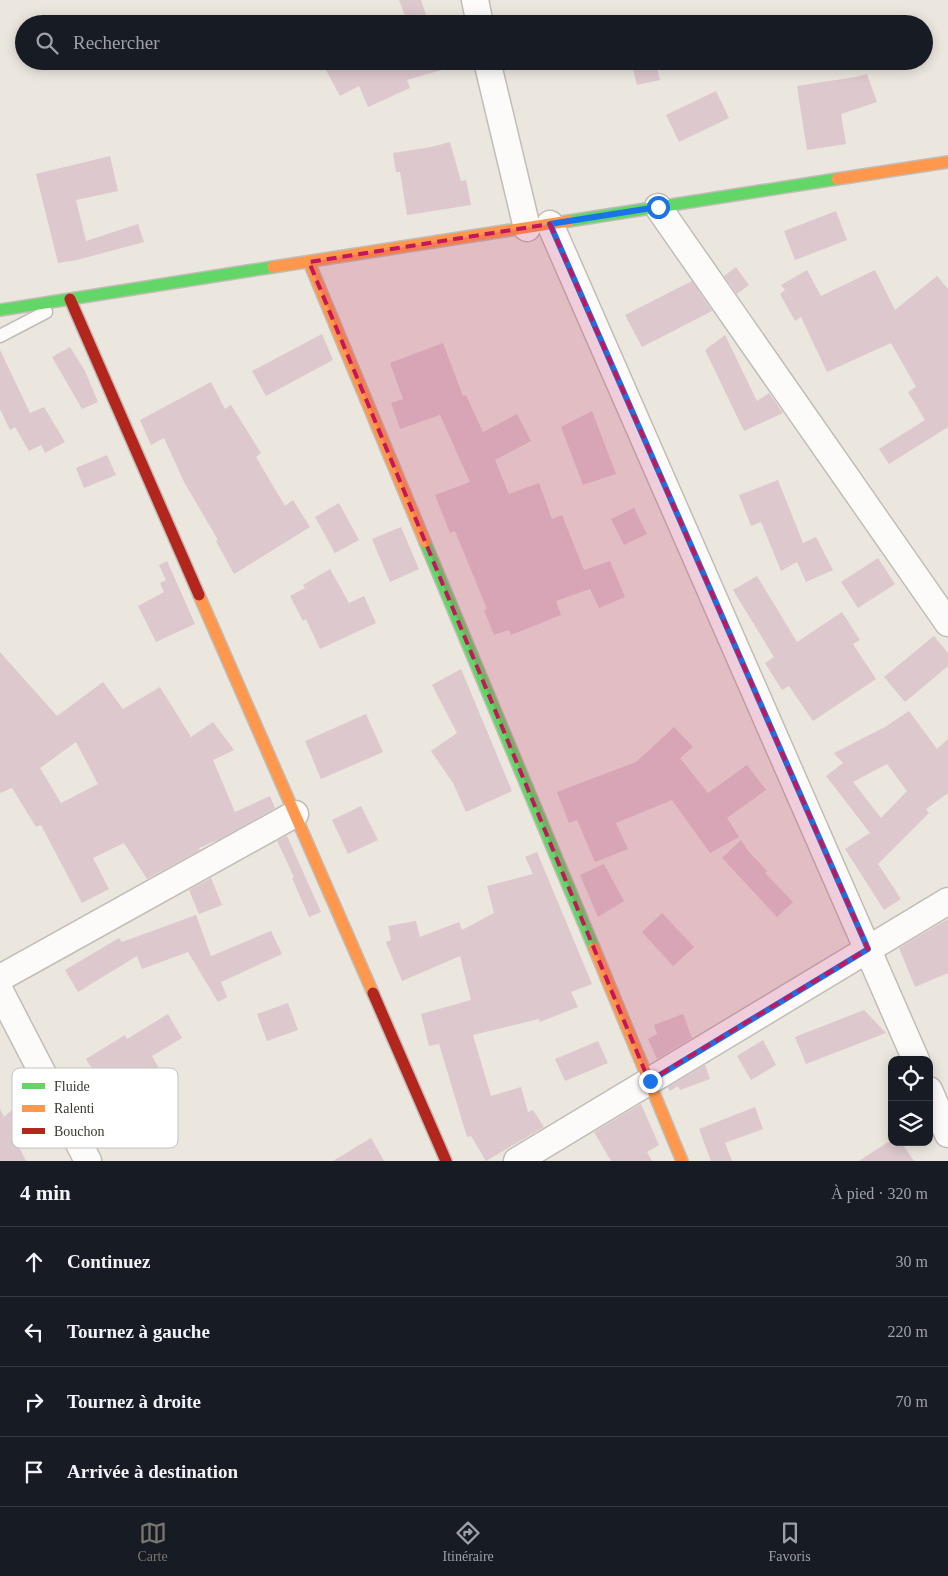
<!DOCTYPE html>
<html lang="fr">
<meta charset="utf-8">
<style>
:root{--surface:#171b24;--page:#242831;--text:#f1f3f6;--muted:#9ea1a6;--line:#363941;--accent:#79756f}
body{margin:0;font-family:"Times New Roman",serif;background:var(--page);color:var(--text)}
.controls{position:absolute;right:15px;bottom:15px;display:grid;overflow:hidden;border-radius:10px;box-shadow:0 2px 12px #0003}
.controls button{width:45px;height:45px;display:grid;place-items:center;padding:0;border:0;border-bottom:1px solid var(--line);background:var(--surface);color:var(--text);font:25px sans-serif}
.stop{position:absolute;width:15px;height:15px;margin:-11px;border:4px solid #1a73e8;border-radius:50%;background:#fff}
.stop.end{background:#1a73e8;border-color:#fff;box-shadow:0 1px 5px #0008}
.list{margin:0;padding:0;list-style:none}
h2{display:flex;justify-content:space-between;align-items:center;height:65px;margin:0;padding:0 20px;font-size:21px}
h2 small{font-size:16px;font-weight:400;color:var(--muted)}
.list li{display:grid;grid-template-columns:32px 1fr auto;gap:15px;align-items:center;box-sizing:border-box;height:70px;padding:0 20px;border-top:1px solid var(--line)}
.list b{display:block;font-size:19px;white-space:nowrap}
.list em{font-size:16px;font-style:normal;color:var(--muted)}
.icon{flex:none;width:28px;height:28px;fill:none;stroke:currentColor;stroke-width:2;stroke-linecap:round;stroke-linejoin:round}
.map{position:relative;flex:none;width:948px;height:1161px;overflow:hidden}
.search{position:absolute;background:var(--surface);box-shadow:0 2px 12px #0003;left:15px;right:15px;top:15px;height:55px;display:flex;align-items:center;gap:12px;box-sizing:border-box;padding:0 18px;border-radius:28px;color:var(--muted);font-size:19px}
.sheet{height:345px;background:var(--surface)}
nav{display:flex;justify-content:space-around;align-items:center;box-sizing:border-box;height:70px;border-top:1px solid var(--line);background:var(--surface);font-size:14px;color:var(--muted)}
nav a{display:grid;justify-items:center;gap:2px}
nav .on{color:var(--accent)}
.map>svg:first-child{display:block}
.building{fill:#dcc8cd;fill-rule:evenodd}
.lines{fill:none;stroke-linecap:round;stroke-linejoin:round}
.lane-casing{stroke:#c1bdb6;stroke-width:15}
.street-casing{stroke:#c1bdb6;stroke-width:29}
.fast-casing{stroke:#c1bdb6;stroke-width:14}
.slow-casing{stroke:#c1bdb6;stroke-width:14}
.jam-casing{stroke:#c1bdb6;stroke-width:14}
.lane{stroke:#fcfbfa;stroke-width:12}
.street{stroke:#fcfbfa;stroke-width:26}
.fast{stroke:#63d668;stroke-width:11}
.slow{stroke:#ff974d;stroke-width:11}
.jam{stroke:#b3261e;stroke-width:11}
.route{stroke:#1a73e8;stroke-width:6}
.marked{fill:#c2185b;fill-opacity:0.2;stroke:#c2185b;stroke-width:4;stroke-dasharray:10 6;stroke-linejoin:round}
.key{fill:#fff;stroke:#c4c3c2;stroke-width:1}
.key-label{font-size:14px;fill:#3c3832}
</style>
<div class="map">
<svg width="948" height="1161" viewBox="0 0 948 1161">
<rect width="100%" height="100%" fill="#ebe7df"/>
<g class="building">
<polygon points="399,0 421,0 429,24 408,24"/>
<polygon points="321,61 451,61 452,67 407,80 410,88 368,107 359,86 340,96"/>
<polygon points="631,61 655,61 660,80 637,85"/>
<polygon points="867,74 877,102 841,114 846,144 807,150 797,86 855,77"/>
<polygon points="716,91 729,118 679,142 666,115"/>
<polygon points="450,142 461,181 466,180 471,205 407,215 400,172 396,172 393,153 431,147"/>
<polygon points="110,156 118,191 76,200 86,241 138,224 144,242 77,260 58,263 36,174"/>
<polygon points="836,211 847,240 795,260 784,231"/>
<polygon points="736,267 749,285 737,294 724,276"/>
<polygon points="807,270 821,296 875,270 895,310 937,276 948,289 948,427 889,464 879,449 925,420 908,392 916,387 891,343 827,372 801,317 795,321 780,294 785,290 781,285"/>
<polygon points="692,281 712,311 642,347 625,315"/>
<polygon points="322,334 333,360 266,396 252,371"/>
<polygon points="725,335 757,401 769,393 783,413 744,431 705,350"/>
<polygon points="443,343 463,396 466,395 483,432 517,414 531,441 495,460 509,494 539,483 552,519 562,515 584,570 610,561 625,597 599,608 590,589 556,601 561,615 511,635 509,630 494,635 484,610 487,609 455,531 450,533 435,495 470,482 440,415 400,429 391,403 403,399 390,363"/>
<polygon points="70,347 85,371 98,402 82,409 52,357"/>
<polygon points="0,350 30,413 44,407 65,442 45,453 41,445 29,451 15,427 10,430 0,409"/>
<polygon points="211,382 225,409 231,405 261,453 256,457 285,506 293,500 310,527 234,574 216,541 218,540 184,482 164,438 151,445 140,420"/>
<polygon points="592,411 616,474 583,485 561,427"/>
<polygon points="107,455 116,475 84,488 76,468"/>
<polygon points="778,480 803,543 816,537 833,570 806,582 797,562 781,571 761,522 751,526 739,495"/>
<polygon points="339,503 359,540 335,553 315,517"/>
<polygon points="634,508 647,534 624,545 611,519"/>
<polygon points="401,527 419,569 390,582 372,539"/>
<polygon points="878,558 895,584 858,608 841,582"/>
<polygon points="167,561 195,624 156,642 138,606 164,592 160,583 166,580 159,565"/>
<polygon points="330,569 349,603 364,596 376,623 320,649 306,619 303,621 290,596 305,588 303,585"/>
<polygon points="757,576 797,642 842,612 860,640 853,644 876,679 813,721 789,686 782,690 765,663 774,657 733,590"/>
<polygon points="934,636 948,653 948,666 905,702 884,677"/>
<path d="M0,652L57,716L103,682L123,709L160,687L191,737L213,722L234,750L213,760L235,812L270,796L275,808L222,838L199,848L200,850L147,879L124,843L93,858L109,889L82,903L41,825L36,827L12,788L0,793ZM76,742L98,784L61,803L40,768Z"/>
<polygon points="461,669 512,791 466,812 453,783 431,751 457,733 432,685"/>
<path d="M909,711L937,749L948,739V793L926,809L929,813L878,864L901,899L884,910L845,849L870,833L826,776L843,763L834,753L885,727ZM887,764L907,791L881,818L853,782Z"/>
<polygon points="366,714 383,752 321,779 305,741"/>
<polygon points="674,727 693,747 680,758 708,793 747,765 766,790 727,818 739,837 710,853 672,800 616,823 628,849 595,862 577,820 569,823 557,792 636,762"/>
<polygon points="361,806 378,840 348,854 332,820"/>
<polygon points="287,836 321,912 309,917 292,878 294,877 277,841"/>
<polygon points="741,840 749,852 767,871 765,873 793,902 777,917 722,858"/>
<polygon points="537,852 592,984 571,992 578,1007 540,1022 539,1019 473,1035 491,1096 521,1087 528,1112 533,1110 544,1127 486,1161 471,1136 467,1137 439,1044 429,1046 421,1014 471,1000 460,956 402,981 386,942 391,940 388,926 416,921 420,937 459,922 462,930 494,913 487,886 533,874 525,857"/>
<polygon points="604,864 624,901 598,917 580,875"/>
<polygon points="211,878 222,905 199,914 189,890"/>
<polygon points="662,913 694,947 673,966 642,932"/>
<polygon points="196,915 211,956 271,931 282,954 221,982 227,997 218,1002 188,952 142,969 137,956 78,992 65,970 119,938 122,942"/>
<polygon points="948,919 948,973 915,987 899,948"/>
<polygon points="288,1003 298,1030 267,1041 257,1014"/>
<polygon points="864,1010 886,1033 806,1064 795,1037"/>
<polygon points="168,1014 182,1038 152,1056 179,1104 124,1133 109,1104 113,1102 86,1059 125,1035 127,1039"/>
<polygon points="683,1014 692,1038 657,1059 648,1039 657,1034 654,1025"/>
<polygon points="763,1040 776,1065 751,1080 737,1056"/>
<polygon points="598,1041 608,1063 565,1081 555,1059"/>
<polygon points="705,1065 710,1079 680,1090 678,1086 670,1091 668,1087"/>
<polygon points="24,1099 44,1122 18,1145 26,1161 0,1161 0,1109 4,1117"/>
<polygon points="641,1104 659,1145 647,1152 652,1161 611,1161 594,1132"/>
<polygon points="755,1107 763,1129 725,1143 732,1161 711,1161 699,1129"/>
<polygon points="371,1138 384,1161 333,1161"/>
<polygon points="888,1142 901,1142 914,1161 859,1161"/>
</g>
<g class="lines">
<g class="lane-casing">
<polyline id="lane" points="0,336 46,312"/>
</g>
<g class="street-casing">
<g id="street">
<polyline points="475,0 480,24"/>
<polyline points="487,61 527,228"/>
<polyline points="658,207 948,623"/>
<polyline points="550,224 916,1060"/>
<polyline points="0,978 295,814"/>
<polyline points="0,991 88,1161"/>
<polyline points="929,1090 948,1134"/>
<polyline points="517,1161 948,901"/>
</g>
</g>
<g class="fast-casing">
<g id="fast">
<polyline points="569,221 837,179"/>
<polyline points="0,310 273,267"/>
<polyline points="425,542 594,948"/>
</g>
</g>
<g class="slow-casing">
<g id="slow">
<polyline points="837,179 948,162"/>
<polyline points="309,262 425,542"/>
<polyline points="273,267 569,221"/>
<polyline points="199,595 373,993"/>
<polyline points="594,948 682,1161"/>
</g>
</g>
<g class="jam-casing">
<g id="jam">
<polyline points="70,299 199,595"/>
<polyline points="373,993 446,1161"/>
</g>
</g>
<use href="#lane" class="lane"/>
<use href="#street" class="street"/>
<use href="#fast" class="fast"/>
<use href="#slow" class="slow"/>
<use href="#jam" class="jam"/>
</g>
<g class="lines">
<polyline class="route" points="650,1081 868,949 550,224 658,207"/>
</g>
<path class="marked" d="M550,224L868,949L649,1081L309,262Z"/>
<rect x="12" y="1068" width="166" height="80" rx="8" class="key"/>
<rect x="22" y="1083" width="23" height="6" fill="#63d668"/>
<rect x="22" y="1105" width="23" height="7" fill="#ff974d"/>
<rect x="22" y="1128" width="23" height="6" fill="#b3261e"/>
<g class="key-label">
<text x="54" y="1091">Fluide</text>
<text x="54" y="1113">Ralenti</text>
<text x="54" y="1136">Bouchon</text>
</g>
</svg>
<div class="controls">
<button><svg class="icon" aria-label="locate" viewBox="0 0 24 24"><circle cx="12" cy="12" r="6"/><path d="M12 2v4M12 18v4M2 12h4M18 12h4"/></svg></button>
<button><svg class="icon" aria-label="layers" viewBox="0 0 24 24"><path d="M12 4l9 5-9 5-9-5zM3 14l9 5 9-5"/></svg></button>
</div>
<div class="stop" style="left:658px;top:207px"></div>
<div class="stop end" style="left:650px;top:1081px"></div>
<div class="search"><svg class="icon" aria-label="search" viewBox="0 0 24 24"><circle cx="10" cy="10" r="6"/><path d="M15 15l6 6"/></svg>Rechercher</div>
</div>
<section class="sheet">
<h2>4 min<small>À pied · 320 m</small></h2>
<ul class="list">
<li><svg class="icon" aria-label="ahead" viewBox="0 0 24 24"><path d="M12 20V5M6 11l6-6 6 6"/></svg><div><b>Continuez</b></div><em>30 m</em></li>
<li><svg class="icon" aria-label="left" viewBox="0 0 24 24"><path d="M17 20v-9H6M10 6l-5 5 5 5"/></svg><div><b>Tournez à gauche</b></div><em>220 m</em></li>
<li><svg class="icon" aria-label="right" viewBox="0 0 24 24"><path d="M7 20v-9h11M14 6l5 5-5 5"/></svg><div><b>Tournez à droite</b></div><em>70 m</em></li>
<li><svg class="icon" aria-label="arrive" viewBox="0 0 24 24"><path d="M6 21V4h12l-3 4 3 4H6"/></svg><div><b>Arrivée à destination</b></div></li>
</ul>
</section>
<nav>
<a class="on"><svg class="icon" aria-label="map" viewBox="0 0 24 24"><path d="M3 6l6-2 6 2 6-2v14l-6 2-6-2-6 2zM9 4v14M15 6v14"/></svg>Carte</a>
<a><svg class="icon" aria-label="directions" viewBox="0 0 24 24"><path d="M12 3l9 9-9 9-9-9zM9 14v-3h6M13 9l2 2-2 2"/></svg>Itinéraire</a>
<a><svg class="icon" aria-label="saved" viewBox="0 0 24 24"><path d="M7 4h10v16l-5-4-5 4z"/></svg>Favoris</a>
</nav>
